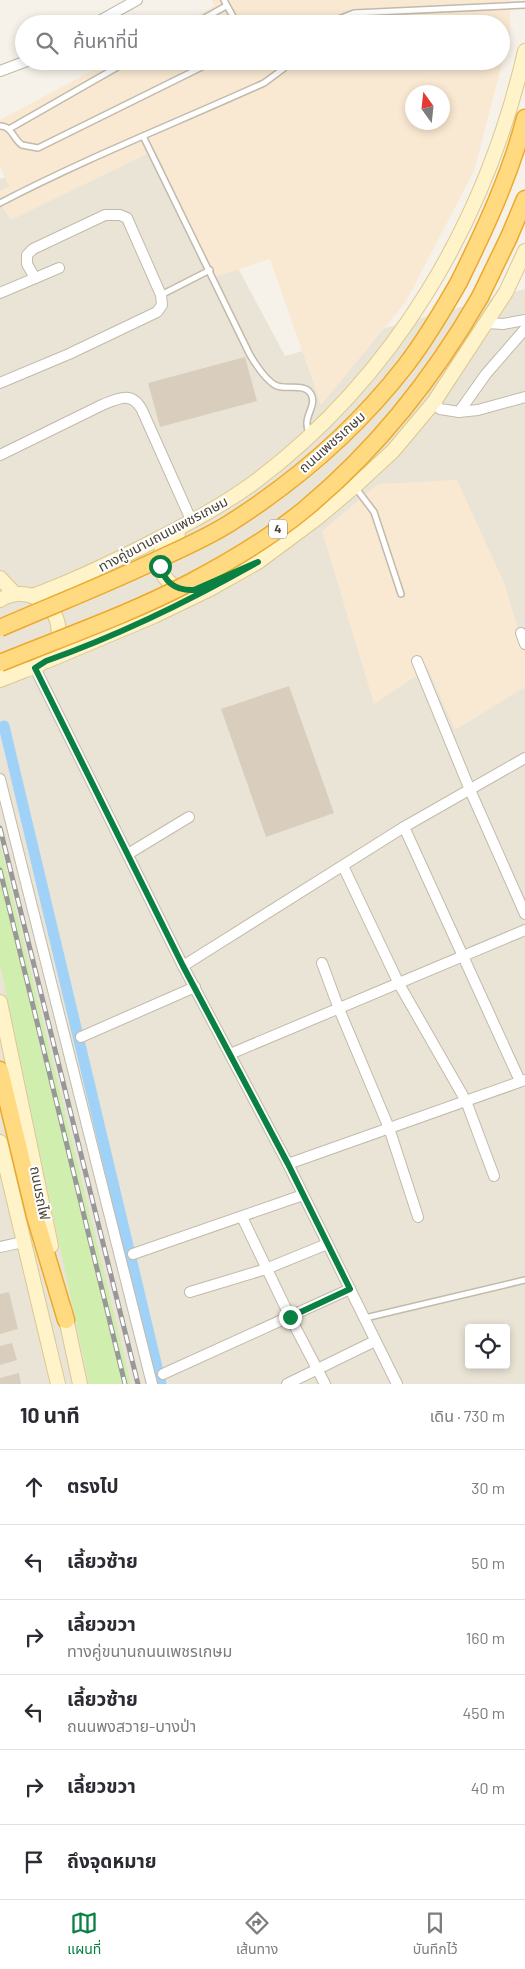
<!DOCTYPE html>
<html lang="th">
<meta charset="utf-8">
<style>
:root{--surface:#fff;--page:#f7f7f7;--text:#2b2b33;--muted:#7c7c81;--line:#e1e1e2;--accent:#0b8043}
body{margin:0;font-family:Barlow,"Noto Sans Thai",sans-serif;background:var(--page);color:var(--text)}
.controls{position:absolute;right:15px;bottom:15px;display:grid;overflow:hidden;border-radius:5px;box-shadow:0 2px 8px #0003}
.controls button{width:45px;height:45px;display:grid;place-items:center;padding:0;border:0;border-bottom:1px solid var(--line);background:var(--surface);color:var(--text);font:25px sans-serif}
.compass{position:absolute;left:405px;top:85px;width:45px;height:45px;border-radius:50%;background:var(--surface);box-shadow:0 2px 8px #0003;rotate:345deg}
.stop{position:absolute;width:15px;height:15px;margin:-11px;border:4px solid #0b8043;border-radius:50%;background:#fff}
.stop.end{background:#0b8043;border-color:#fff;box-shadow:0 1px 5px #0008}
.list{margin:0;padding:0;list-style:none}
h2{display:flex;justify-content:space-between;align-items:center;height:65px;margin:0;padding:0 20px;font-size:21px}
h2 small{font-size:16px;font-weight:400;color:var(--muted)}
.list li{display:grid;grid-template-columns:32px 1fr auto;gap:15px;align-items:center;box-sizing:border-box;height:75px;padding:0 20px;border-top:1px solid var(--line)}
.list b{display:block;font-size:19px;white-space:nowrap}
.list p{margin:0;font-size:16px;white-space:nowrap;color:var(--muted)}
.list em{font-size:16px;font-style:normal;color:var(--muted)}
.icon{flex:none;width:28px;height:28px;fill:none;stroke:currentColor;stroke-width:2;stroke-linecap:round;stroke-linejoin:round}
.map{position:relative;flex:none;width:525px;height:1384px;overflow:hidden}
.search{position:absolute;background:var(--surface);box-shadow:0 2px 8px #0003;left:15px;right:15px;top:15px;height:55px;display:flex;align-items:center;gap:12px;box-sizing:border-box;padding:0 18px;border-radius:28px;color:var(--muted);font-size:19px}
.sheet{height:515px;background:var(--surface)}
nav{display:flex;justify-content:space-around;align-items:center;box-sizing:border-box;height:70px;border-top:1px solid var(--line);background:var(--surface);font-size:14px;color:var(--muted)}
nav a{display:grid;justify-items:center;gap:2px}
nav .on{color:var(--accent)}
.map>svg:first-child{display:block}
.residential{fill:#eae4d6;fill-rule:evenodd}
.commercial{fill:#f9e9d2;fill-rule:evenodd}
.green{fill:#d0eeae}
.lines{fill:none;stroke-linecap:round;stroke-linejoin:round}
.canal{stroke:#a0d2f8;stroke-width:11}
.building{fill:#d9cebd}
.service-casing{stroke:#c2baaa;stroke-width:8}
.minor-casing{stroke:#c2baaa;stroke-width:12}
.secondary-casing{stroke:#dac894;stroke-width:16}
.trunk-casing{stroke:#eda92b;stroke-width:19}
.service{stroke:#fff;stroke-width:5}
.minor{stroke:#fff;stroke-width:10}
.secondary{stroke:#fff3c9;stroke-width:14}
.trunk{stroke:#ffda81;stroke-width:16}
.rail-casing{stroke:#989898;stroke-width:5}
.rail{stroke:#fff;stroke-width:3;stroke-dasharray:9;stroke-linecap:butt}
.trunk-bridge-casing{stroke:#eda92b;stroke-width:19;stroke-linecap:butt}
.trunk-bridge{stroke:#ffda81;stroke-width:16}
.route{stroke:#0b8043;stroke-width:6}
.labels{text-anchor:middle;stroke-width:4;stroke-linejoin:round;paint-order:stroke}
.shield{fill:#fff;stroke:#807b72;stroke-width:1}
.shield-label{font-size:12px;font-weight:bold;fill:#4a4336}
.street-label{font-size:14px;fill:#4a4336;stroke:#fff}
</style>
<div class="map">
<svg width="525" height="1384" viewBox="0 0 525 1384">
<rect width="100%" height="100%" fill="#f6f2e9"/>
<path class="residential" d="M163,128L285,356L525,289V1384H0V179ZM469,1328H506V1365H469Z"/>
<g class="commercial">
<path d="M212,0H510V33L474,171L405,303L321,405L270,259L215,277L155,150L11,220L0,204V191L9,186L0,167V120L110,61H501V24H181L214,6ZM412,92H442V122H412Z"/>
<polygon points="457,480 505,585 525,653 525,687 455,730 428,668 374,704 322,531 378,484"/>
</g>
<polygon class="green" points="0,845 131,1384 89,1384 0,964"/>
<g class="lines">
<polyline class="canal" points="4,726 161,1384"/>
</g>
<g class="building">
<polygon points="245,357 257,401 160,427 148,383"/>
<polygon points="289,686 334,813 266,837 221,709"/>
<polygon points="9,1292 18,1329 0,1334 0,1294"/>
<polygon points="12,1343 17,1360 0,1365 0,1346"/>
<polygon points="19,1373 21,1384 0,1384 0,1378"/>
</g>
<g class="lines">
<g class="service-casing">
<g id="service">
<polyline points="224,0 237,24"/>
<polyline points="194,24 226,6"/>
<polyline points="309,24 328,21"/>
<polyline points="326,24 354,13 525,5"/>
<path d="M0,126C12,126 13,139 22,145L38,148L214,61"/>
<polyline points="9,129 128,61"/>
<path d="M143,136L250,355C256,365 265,379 275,385C285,391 304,382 311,394C318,407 300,418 310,434"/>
<path d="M0,203C86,158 176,123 264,83L283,69L290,61"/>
<polyline points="161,295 210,270"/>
<polyline points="355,487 374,512 401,594"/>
<polyline points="365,1318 525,1280"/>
</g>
</g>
<g class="minor-casing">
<g id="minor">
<polyline points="94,24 137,0"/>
<polyline points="0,71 27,61"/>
<polyline points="0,293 59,268"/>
<polyline points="487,323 503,324 525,320"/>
<polyline points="0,383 69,354 157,312 162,305 161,295 127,218 120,215 105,215 33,249 27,255 27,264 35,278"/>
<polyline points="434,402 440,409 459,412 478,410 525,397"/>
<polyline points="459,412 486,374 525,329"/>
<path d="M0,455L102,405C119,398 132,391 142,410L192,522"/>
<polyline points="521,633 525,644"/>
<polyline points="417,661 470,790 525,914"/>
<polyline points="35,668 183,966 288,1164 397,1384"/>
<polyline points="0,779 152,1384"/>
<polyline points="404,827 520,1081"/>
<polyline points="128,854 189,817"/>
<polyline points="343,866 399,984 466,1101 494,1176"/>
<polyline points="322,963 339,1009 389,1128 418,1217"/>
<polyline points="183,966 404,827 525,758"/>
<polyline points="81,1037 195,987"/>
<polyline points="230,1054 525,930"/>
<polyline points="288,1164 525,1080"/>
<polyline points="242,1217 290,1317 325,1384"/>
<polyline points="0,1247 23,1242"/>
<polyline points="133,1254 303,1195"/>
<polyline points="190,1292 266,1269 327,1244"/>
<polyline points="163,1374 350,1289"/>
<polyline points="287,1384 375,1341"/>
</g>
</g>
<g class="secondary-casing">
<g id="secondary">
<path d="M178,534C173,538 167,542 163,548C153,567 167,587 186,591"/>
<polyline points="0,578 15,594"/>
<path d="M32,596C69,583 103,566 138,549C177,529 216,510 252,484C394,379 486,222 525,51"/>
<path d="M0,600C11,593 25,592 37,598C83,622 48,689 0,665"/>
<polyline points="47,661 154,616 210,589 258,562 316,519 354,487 393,451 434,402 506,292 525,251"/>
<polyline points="0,680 23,671"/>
<polyline points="0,1002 51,1246"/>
<polyline points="0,1142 58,1384"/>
<polyline points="64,1309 80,1384"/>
</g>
</g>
<g class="trunk-casing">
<g id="trunk">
<path d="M459,282C485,229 510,176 525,118"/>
<polyline points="480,297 509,237 525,199"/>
<polyline points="0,1070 35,1216 66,1320"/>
</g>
</g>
<use href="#service" class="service"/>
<use href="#minor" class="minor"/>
<use href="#secondary" class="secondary"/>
<use href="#trunk" class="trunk"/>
<g class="rail-casing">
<g id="rail">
<polyline points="0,828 138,1384"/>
<polyline points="0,870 125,1384"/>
</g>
</g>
<use href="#rail" class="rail"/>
<g class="trunk-bridge-casing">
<g id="trunk-bridge">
<path d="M0,628C53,605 107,584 159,559C183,548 208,537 230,523C296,481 358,427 406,365C426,339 443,310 459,282"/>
<path d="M0,663C64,637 130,614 191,582C231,561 271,537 305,509C376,450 434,377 480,297"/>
</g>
</g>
<use href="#trunk-bridge" class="trunk-bridge"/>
</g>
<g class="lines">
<path class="route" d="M160,566C165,583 176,591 194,590L258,562C191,600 120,635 46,661L35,668L183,966L288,1164L350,1289L290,1317"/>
</g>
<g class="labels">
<rect class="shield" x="269" y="519.5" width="18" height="19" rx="4"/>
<g class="shield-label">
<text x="278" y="533">4</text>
</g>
<g class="street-label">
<text transform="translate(332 442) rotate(-42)" y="5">ถนนเพชรเกษม</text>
<text transform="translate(163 534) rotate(-28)" y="5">ทางคู่ขนานถนนเพชรเกษม</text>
<text transform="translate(40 1193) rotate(79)" y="5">ถนนรถไฟ</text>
</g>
</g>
</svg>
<div class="controls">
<button><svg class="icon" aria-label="locate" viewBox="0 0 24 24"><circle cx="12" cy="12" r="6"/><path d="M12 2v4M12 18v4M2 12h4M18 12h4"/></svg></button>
</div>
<svg class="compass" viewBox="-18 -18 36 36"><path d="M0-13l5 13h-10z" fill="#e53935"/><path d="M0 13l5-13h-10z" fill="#7c7c81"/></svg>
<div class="stop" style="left:160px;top:566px"></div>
<div class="stop end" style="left:290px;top:1317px"></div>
<div class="search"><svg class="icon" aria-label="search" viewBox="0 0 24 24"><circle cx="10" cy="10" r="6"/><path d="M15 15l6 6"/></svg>ค้นหาที่นี่</div>
</div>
<section class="sheet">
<h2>10 นาที<small>เดิน · 730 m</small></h2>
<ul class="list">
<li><svg class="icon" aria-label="ahead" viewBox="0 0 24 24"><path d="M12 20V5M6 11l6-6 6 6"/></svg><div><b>ตรงไป</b></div><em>30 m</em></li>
<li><svg class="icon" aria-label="left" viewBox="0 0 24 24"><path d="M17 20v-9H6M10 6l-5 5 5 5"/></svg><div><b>เลี้ยวซ้าย</b></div><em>50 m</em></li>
<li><svg class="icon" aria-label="right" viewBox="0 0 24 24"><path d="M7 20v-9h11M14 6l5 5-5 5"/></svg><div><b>เลี้ยวขวา</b><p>ทางคู่ขนานถนนเพชรเกษม</p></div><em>160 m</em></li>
<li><svg class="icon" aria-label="left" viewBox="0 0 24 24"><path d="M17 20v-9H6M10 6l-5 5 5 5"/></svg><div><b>เลี้ยวซ้าย</b><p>ถนนพงสวาย-บางป่า</p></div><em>450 m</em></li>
<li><svg class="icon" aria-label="right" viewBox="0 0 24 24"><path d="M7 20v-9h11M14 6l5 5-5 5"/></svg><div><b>เลี้ยวขวา</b></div><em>40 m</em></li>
<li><svg class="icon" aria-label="arrive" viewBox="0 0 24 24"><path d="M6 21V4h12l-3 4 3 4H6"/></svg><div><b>ถึงจุดหมาย</b></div></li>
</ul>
</section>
<nav>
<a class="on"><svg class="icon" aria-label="map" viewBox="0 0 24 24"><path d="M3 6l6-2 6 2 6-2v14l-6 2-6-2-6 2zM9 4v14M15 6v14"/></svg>แผนที่</a>
<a><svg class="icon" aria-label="directions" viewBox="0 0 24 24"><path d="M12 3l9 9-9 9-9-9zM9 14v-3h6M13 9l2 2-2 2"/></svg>เส้นทาง</a>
<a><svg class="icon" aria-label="saved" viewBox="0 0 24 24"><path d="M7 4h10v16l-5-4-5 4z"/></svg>บันทึกไว้</a>
</nav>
